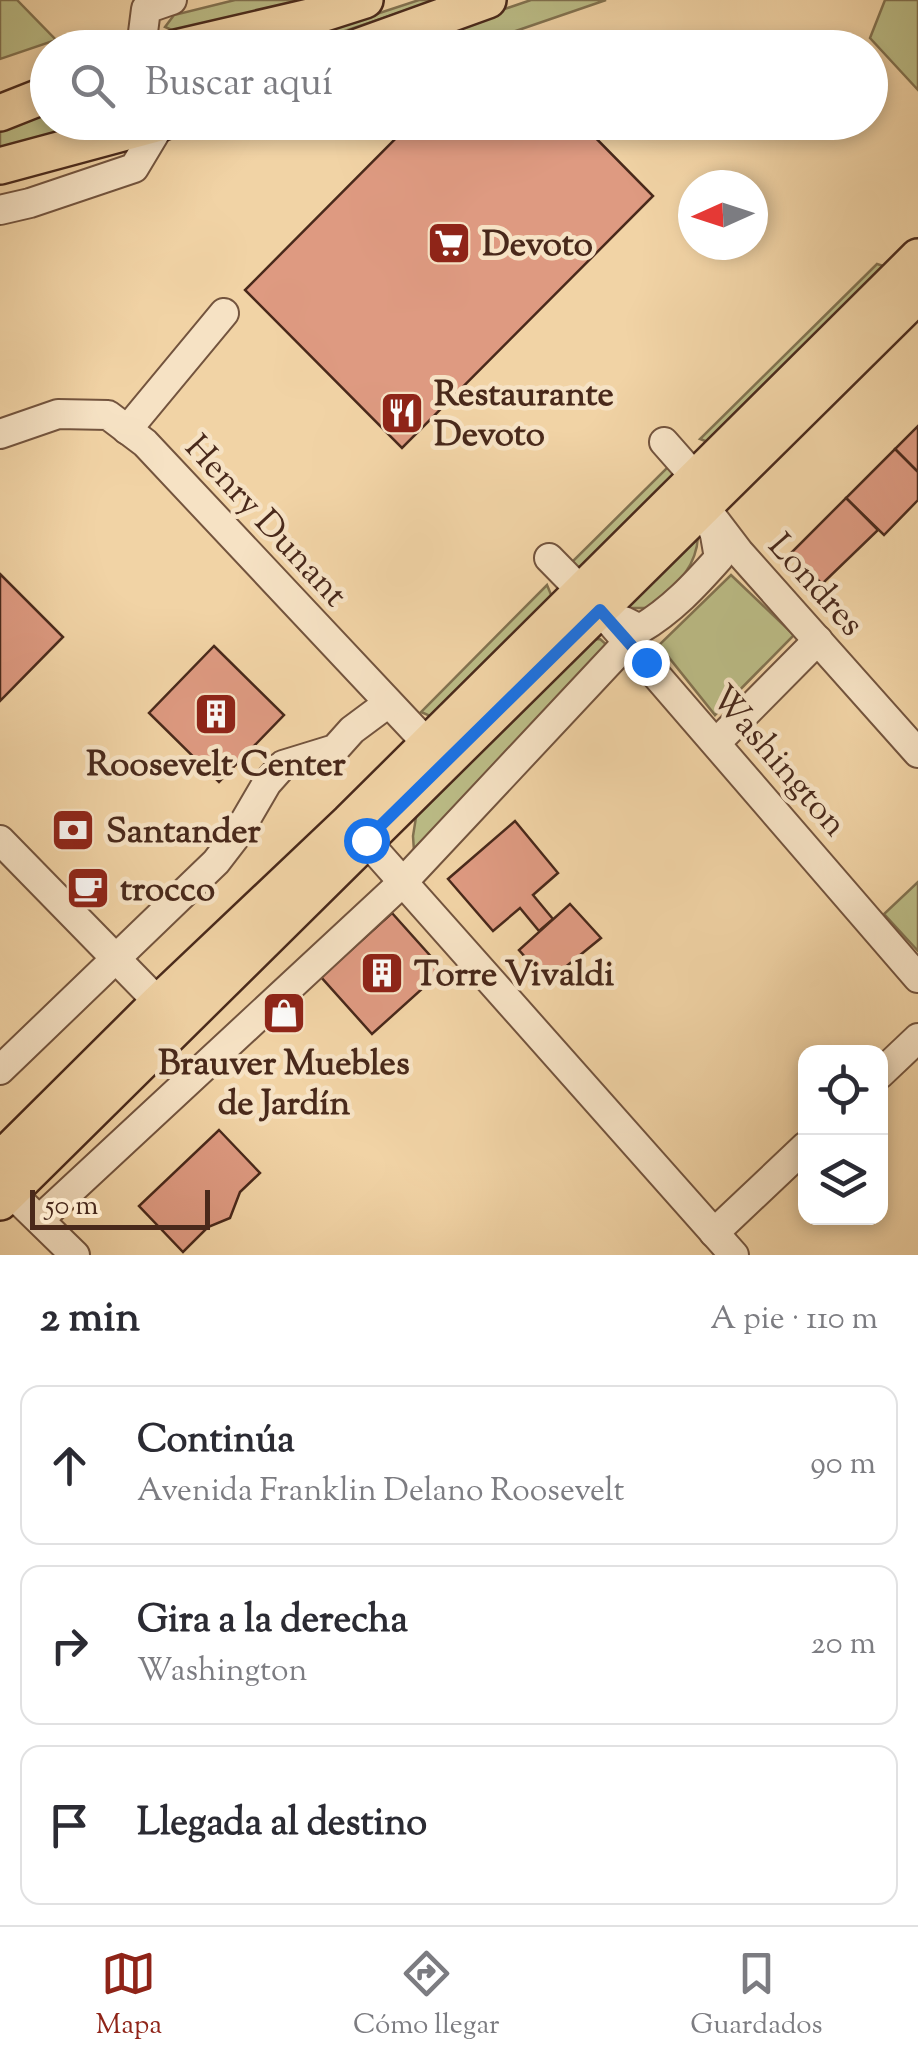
<!DOCTYPE html>
<html lang="es">
<meta charset="utf-8">
<style>
:root{--surface:#fff;--page:#f2f2f3;--text:#2b2b33;--muted:#7c7c81;--line:#e1e1e2;--accent:#8f2418}
body{margin:0;font-family:"Sorts Mill Goudy",serif;background:var(--page);color:var(--text)}
.controls{position:absolute;right:30px;bottom:30px;display:grid;overflow:hidden;border-radius:20px;box-shadow:0 5px 15px #0003}
.controls button{width:90px;height:90px;display:grid;place-items:center;padding:0;border:0;border-bottom:2px solid var(--line);background:var(--surface);color:var(--text);font:50px sans-serif}
.compass{position:absolute;left:678px;top:170px;width:90px;height:90px;border-radius:50%;background:var(--surface);box-shadow:0 5px 15px #0003;rotate:267deg}
.scale{position:absolute;left:30px;bottom:25px;width:180px;box-sizing:border-box;padding-left:10px;border:5px solid #49291b;border-top:0;font-size:28px;line-height:35px;white-space:nowrap;color:#49291b;-webkit-text-stroke:8px #f6e2c4;paint-order:stroke}
.stop{position:absolute;width:30px;height:30px;margin:-22px;border:8px solid #1a73e8;border-radius:50%;background:#fff}
.stop.end{background:#1a73e8;border-color:#fff;box-shadow:0 2px 10px #0008}
.list{margin:0;padding:0;list-style:none}
h2{display:flex;justify-content:space-between;align-items:center;height:130px;margin:0;padding:0 40px;font-size:42px}
h2 small{font-size:32px;font-weight:400;color:var(--muted)}
.list li{display:grid;grid-template-columns:65px 1fr auto;gap:30px;align-items:center;box-sizing:border-box;height:160px;margin:0 20px 20px;padding:0 20px;border:2px solid var(--line);border-radius:20px}
.list b{display:block;font-size:38px;white-space:nowrap}
.list p{margin:0;font-size:32px;white-space:nowrap;color:var(--muted)}
.list em{font-size:32px;font-style:normal;color:var(--muted)}
.icon{flex:none;width:55px;height:55px;fill:none;stroke:currentColor;stroke-width:2;stroke-linecap:round;stroke-linejoin:round}
.map{position:relative;flex:none;width:918px;height:1255px;overflow:hidden}
.search{position:absolute;background:var(--surface);box-shadow:0 5px 15px #0003;left:30px;right:30px;top:30px;height:110px;display:flex;align-items:center;gap:25px;box-sizing:border-box;padding:0 35px;border-radius:55px;color:var(--muted);font-size:38px}
.sheet{height:670px;background:var(--surface)}
nav{display:flex;justify-content:space-around;align-items:center;box-sizing:border-box;height:140px;border-top:2px solid var(--line);background:var(--surface);font-size:28px;color:var(--muted)}
nav a{display:grid;justify-items:center;gap:5px}
nav .on{color:var(--accent)}
.map>svg:first-child{display:block}
.green{fill:#bbbc86;stroke:#827250;stroke-width:2.5}
.building{fill:#de9a81;stroke:#49291b;stroke-width:2.5}
.lines{fill:none;stroke-linecap:round;stroke-linejoin:round}
.minor-casing{stroke:#73543e;stroke-width:32}
.major-casing{stroke:#49291b;stroke-width:40}
.minor{stroke:#f6e2c4;stroke-width:28}
.major{stroke:#f1d3a5;stroke-width:35}
.route{stroke:#1a73e8;stroke-width:12}
.labels{text-anchor:middle;stroke-width:9;stroke-linejoin:round;paint-order:stroke}
.poi-label{font-size:35px;font-weight:bold;fill:#49291b;stroke:#f6e2c4;text-anchor:start}
.street-label{font-size:35px;fill:#49291b;stroke:#f6e2c4}
</style>
<div class="map">
<svg width="918" height="1255" viewBox="0 0 918 1255">
<rect width="100%" height="100%" fill="#f1d3a5"/>
<filter id="stains"><feTurbulence type="fractalNoise" baseFrequency=".002" numOctaves="4"/><feColorMatrix values="0 0 0 0 .2 0 0 0 0 .09 0 0 0 0 .02 0 0 0 .5 -.17"/></filter>
<radialGradient id="worn" r=".72"><stop offset=".6" stop-color="#630" stop-opacity="0"/><stop offset="1" stop-color="#630" stop-opacity=".3"/></radialGradient>
<g class="green">
<polygon points="0,0 17,0 56,40 0,59"/>
<polygon points="235,0 321,0 174,31 165,27 174,15"/>
<polygon points="419,0 437,0 342,32 311,47 232,48 340,26"/>
<polygon points="531,0 606,0 469,47 390,48"/>
<polygon points="885,0 918,0 918,90 870,38"/>
<polygon points="47,112 48,122 121,123 0,153 0,132"/>
<polygon points="877,264 887,267 708,442 700,439"/>
<polygon points="672,463 676,475 581,568 570,564"/>
<path d="M694,535L698,537C696,570 674,586 651,608H623Z"/>
<polygon points="731,575 794,635 715,715 659,645"/>
<polygon points="547,585 552,597 435,714 430,716 421,712"/>
<polygon points="600,639 608,646 414,851 413,836 417,811 588,640"/>
<polygon points="918,882 918,951 884,914"/>
</g>
<g class="building">
<polygon points="425,122 580,122 653,196 402,448 245,290 406,128"/>
<polygon points="918,426 918,472 895,449"/>
<polygon points="895,449 918,472 918,500 884,535 846,498"/>
<polygon points="846,498 878,530 822,584 791,553"/>
<polygon points="0,574 63,637 0,701"/>
<polygon points="214,646 284,715 219,782 149,713"/>
<polygon points="515,821 558,873 533,895 553,919 539,931 520,908 493,931 448,879"/>
<polygon points="570,904 601,938 547,982 519,950"/>
<polygon points="392,913 443,970 372,1034 321,977"/>
<polygon points="219,1130 260,1173 240,1192 230,1218 208,1227 183,1252 139,1206"/>
</g>
<g class="lines">
<g class="minor-casing">
<g id="minor">
<polyline points="141,48 146,9 172,0"/>
<polyline points="0,210 30,203 134,168 161,123"/>
<polyline points="127,430 224,313"/>
<polyline points="0,434 58,414 108,415 145,443 440,757"/>
<polyline points="704,506 739,552 918,753"/>
<polyline points="549,558 600,610 918,978"/>
<path d="M624,621L640,629C672,610 695,585 719,558L715,535L694,476L664,442"/>
<polyline points="716,743 818,640"/>
<polyline points="354,827 734,1255"/>
<polyline points="0,840 170,1014"/>
<polyline points="0,1070 216,862 236,836 267,783 283,765 335,749 352,730 387,704"/>
<polyline points="880,1074 918,1038"/>
<polyline points="0,1182 75,1255"/>
<polyline points="40,1219 403,882 640,629"/>
<polyline points="714,1233 806,1146"/>
</g>
</g>
<g class="major-casing">
<g id="major">
<polyline points="176,48 318,15 365,0"/>
<polyline points="355,48 488,0"/>
<polyline points="0,113 48,94"/>
<polyline points="0,166 163,122"/>
<polyline points="0,1160 158,1003 349,822 918,257"/>
<polyline points="0,1202 918,295"/>
</g>
</g>
<use href="#minor" class="minor"/>
<use href="#major" class="major"/>
</g>
<g class="lines">
<polyline class="route" points="366,840 600,610 646,662"/>
</g>
<defs>
<g id="supermarket-square" transform="scale(2.25)"><rect x="-9" y="-9" width="18" height="18" rx="4" fill="#8f2418" stroke="#f6e2c4"/><path d="M-6-5.5h2.5l.6 2H6L4.5 2H-2.5L-4.4-4H-6ZM-1.5 3.2a1.3 1.3 0 1 0 .1 0ZM3 3.2a1.3 1.3 0 1 0 .1 0Z" fill="#fff"/></g>
<g id="restaurant-square" transform="scale(2.25)"><rect x="-9" y="-9" width="18" height="18" rx="4" fill="#8f2418" stroke="#f6e2c4"/><path d="M-5-6h1v4h1v-4h1v4h1v-4h1v5L-1.5 .5V6h-2V.5L-5-1ZM5-6V6H3V1.5H1.5Q1.5-4 5-6Z" fill="#fff"/></g>
<g id="building-square" transform="scale(2.25)"><rect x="-9" y="-9" width="18" height="18" rx="4" fill="#8f2418" stroke="#f6e2c4"/><path d="M-4-6H4V6H1V3H-1V6H-4ZM-2.5-4.3h1.7v1.8h-1.7ZM.8-4.3h1.7v1.8H.8ZM-2.5-1h1.7V.8h-1.7ZM.8-1h1.7V.8H.8Z" fill="#fff"/></g>
<g id="bank-square" transform="scale(2.25)"><rect x="-9" y="-9" width="18" height="18" rx="4" fill="#8f2418" stroke="#f6e2c4"/><path d="M-6-4H6V4H-6ZM0-2.3a2.3 2.3 0 1 0 0 4.6a2.3 2.3 0 1 0 0-4.6Z" fill="#fff"/></g>
<g id="cafe-square" transform="scale(2.25)"><rect x="-9" y="-9" width="18" height="18" rx="4" fill="#8f2418" stroke="#f6e2c4"/><path d="M-5.5-4.5H6V0H3Q3 3.5 0 3.5H-2.5Q-5.5 3.5-5.5 0ZM3-3.2v2h1.7v-2ZM-6 4.5H4V6H-6Z" fill="#fff"/></g>
<g id="shop-square" transform="scale(2.25)"><rect x="-9" y="-9" width="18" height="18" rx="4" fill="#8f2418" stroke="#f6e2c4"/><path d="M-5-2.5h2.3a2.7 3.5 0 0 1 5.4 0H5L5.5 6h-11ZM-1.5-2.5h3a1.5 2.3 0 0 0-3 0Z" fill="#fff"/></g>
</defs>
<g fill-rule="evenodd">
<use href="#supermarket-square" x="449" y="243"/>
<use href="#restaurant-square" x="402" y="413"/>
<use href="#building-square" x="216" y="714"/>
<use href="#bank-square" x="73" y="830"/>
<use href="#cafe-square" x="88" y="888"/>
<use href="#building-square" x="382" y="973"/>
<use href="#shop-square" x="284" y="1013"/>
</g>
<g class="labels">
<g class="poi-label">
<text x="482" y="255">Devoto</text>
<text x="434" y="405">Restaurante<tspan x="434" dy="40">Devoto</tspan></text>
<text x="216" y="775" text-anchor="middle">Roosevelt Center</text>
<text x="106" y="842">Santander</text>
<text x="120" y="900">trocco</text>
<text x="414" y="985">Torre Vivaldi</text>
<text x="284" y="1074" text-anchor="middle">Brauver Muebles<tspan x="284" dy="40">de Jardín</tspan></text>
</g>
<g class="street-label">
<text transform="translate(267 520) rotate(47)" y="12">Henry Dunant</text>
<text transform="translate(817 584) rotate(48)" y="12">Londres</text>
<text transform="translate(780 760) rotate(49)" y="12">Washington</text>
</g>
</g>
<rect width="100%" height="100%" filter="url(#stains)"/>
<rect width="100%" height="100%" fill="url(#worn)"/>
</svg>
<div class="controls">
<button><svg class="icon" aria-label="locate" viewBox="0 0 24 24"><circle cx="12" cy="12" r="6"/><path d="M12 2v4M12 18v4M2 12h4M18 12h4"/></svg></button>
<button><svg class="icon" aria-label="layers" viewBox="0 0 24 24"><path d="M12 4l9 5-9 5-9-5zM3 14l9 5 9-5"/></svg></button>
</div>
<svg class="compass" viewBox="-18 -18 36 36"><path d="M0-13l5 13h-10z" fill="#e53935"/><path d="M0 13l5-13h-10z" fill="#7c7c81"/></svg>
<div class="scale">50 m</div>
<div class="stop" style="left:366px;top:840px"></div>
<div class="stop end" style="left:646px;top:662px"></div>
<div class="search"><svg class="icon" aria-label="search" viewBox="0 0 24 24"><circle cx="10" cy="10" r="6"/><path d="M15 15l6 6"/></svg>Buscar aquí</div>
</div>
<section class="sheet">
<h2>2 min<small>A pie · 110 m</small></h2>
<ul class="list">
<li><svg class="icon" aria-label="ahead" viewBox="0 0 24 24"><path d="M12 20V5M6 11l6-6 6 6"/></svg><div><b>Continúa</b><p>Avenida Franklin Delano Roosevelt</p></div><em>90 m</em></li>
<li><svg class="icon" aria-label="right" viewBox="0 0 24 24"><path d="M7 20v-9h11M14 6l5 5-5 5"/></svg><div><b>Gira a la derecha</b><p>Washington</p></div><em>20 m</em></li>
<li><svg class="icon" aria-label="arrive" viewBox="0 0 24 24"><path d="M6 21V4h12l-3 4 3 4H6"/></svg><div><b>Llegada al destino</b></div></li>
</ul>
</section>
<nav>
<a class="on"><svg class="icon" aria-label="map" viewBox="0 0 24 24"><path d="M3 6l6-2 6 2 6-2v14l-6 2-6-2-6 2zM9 4v14M15 6v14"/></svg>Mapa</a>
<a><svg class="icon" aria-label="directions" viewBox="0 0 24 24"><path d="M12 3l9 9-9 9-9-9zM9 14v-3h6M13 9l2 2-2 2"/></svg>Cómo llegar</a>
<a><svg class="icon" aria-label="saved" viewBox="0 0 24 24"><path d="M7 4h10v16l-5-4-5 4z"/></svg>Guardados</a>
</nav>
